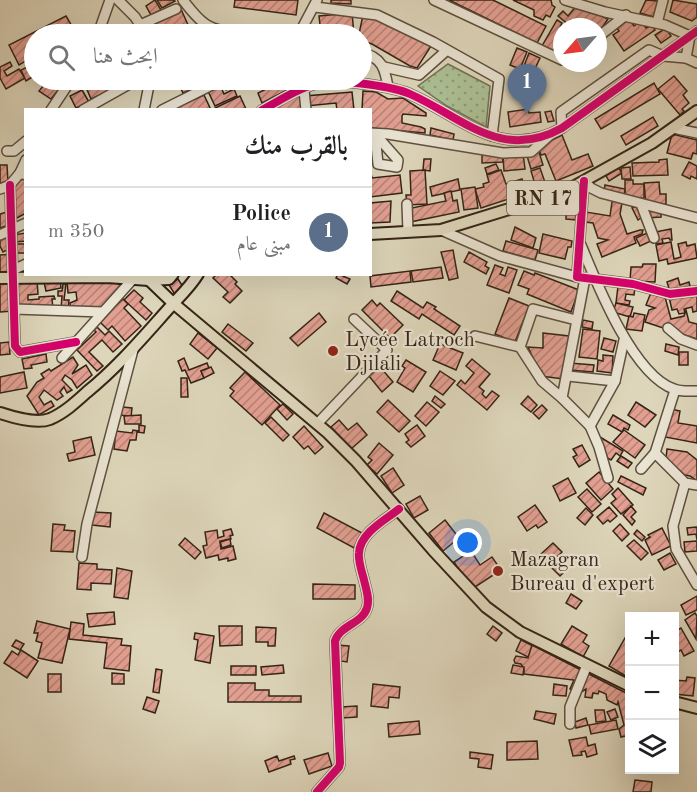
<!DOCTYPE html>
<html lang="ar">
<meta charset="utf-8">
<style>
:root{--surface:#fff;--page:#f6f6f6;--text:#202124;--muted:#757577;--line:#e0e0e0;--accent:#111827}
body{margin:0;font-family:"Old Standard TT",Amiri,serif;background:var(--page);color:var(--text);direction:rtl}
.controls{position:absolute;right:18px;bottom:18px;display:grid;overflow:hidden;border-radius:0px;box-shadow:0 6px 24px #0002}
.controls button{width:54px;height:54px;display:grid;place-items:center;padding:0;border:0;border-bottom:2px solid var(--line);background:var(--surface);color:var(--text);font:30px sans-serif}
.compass{position:absolute;left:553px;top:18px;width:54px;height:54px;border-radius:50%;background:var(--surface);box-shadow:0 6px 24px #0002;rotate:242deg}
.you{position:absolute;left:468px;top:543px;width:21px;height:21px;margin:-15px;border:4px solid #fff;border-radius:50%;background:#1a73e8;box-shadow:0 0 0 9px #1a73e833}
.badge{display:grid;place-items:center;width:39px;height:39px;border-radius:50%;background:var(--accent);color:#fff;font-size:20px;font-weight:700}
.pin{position:absolute;translate:-50% -50px;filter:drop-shadow(0 2px 3px #0008)}
.pin::after{content:'';position:absolute;top:32px;width:21px;height:18px;background:inherit;clip-path:polygon(0 0,100% 0,50% 100%)}
.list{margin:0;padding:0;list-style:none}
h2{display:flex;justify-content:space-between;align-items:center;height:78px;margin:0;padding:0 24px;font-size:26px}
h2 small{font-size:20px;font-weight:400;color:var(--muted)}
.list li{display:grid;grid-template-columns:39px 1fr auto;gap:18px;align-items:center;box-sizing:border-box;height:90px;padding:0 24px;border-top:2px solid var(--line)}
.list b{display:block;font-size:22px;white-space:nowrap}
.list p{margin:0;font-size:20px;white-space:nowrap;color:var(--muted)}
.list em{font-size:20px;font-style:normal;color:var(--muted)}
.icon{flex:none;width:33px;height:33px;fill:none;stroke:currentColor;stroke-width:2;stroke-linecap:round;stroke-linejoin:round}
.map{position:relative;flex:none;width:697px;height:792px;overflow:hidden;direction:ltr}
.search{position:absolute;background:var(--surface);box-shadow:0 6px 24px #0002;left:24px;top:24px;width:348px;height:66px;display:flex;align-items:center;gap:15px;box-sizing:border-box;padding:0 21px;border-radius:33px;color:var(--muted);font-size:22px}
.panel{position:absolute;background:var(--surface);box-shadow:0 6px 24px #0002;left:24px;top:108px;width:348px;height:168px;border-radius:0px;direction:rtl}
.map>svg:first-child{display:block}
.grass{fill:url(#grass-dots);stroke:#707255;stroke-width:1.5}
.building{fill:url(#building-hatch);stroke:#342416;stroke-width:1.5}
.lines{fill:none;stroke-linecap:round;stroke-linejoin:round}
.minor-casing{stroke:#5e503f;stroke-width:12}
.major-casing{stroke:#342416;stroke-width:14}
.minor{stroke:#eae4d3;stroke-width:9}
.major{stroke:#ded6bb;stroke-width:10}
.cycleway-casing{stroke:#eae4d3;stroke-width:11}
.cycleway{stroke:#d6006c;stroke-width:8}
.poi-dot{fill:#8f2418;stroke:#eae4d3;stroke-width:2}
.labels{text-anchor:middle;stroke-width:4.5;stroke-linejoin:round;paint-order:stroke}
.shield{fill:#eae4d3;stroke:#6b5e4f;stroke-width:1.5}
.shield-label{font-size:20px;font-weight:bold;fill:#342416}
.poi-label{font-size:21px;fill:#342416;stroke:#eae4d3;text-anchor:start}
</style>
<div class="map">
<svg width="697" height="792" viewBox="0 0 697 792">
<defs>
<pattern id="grass-dots" width="8" height="8" patternUnits="userSpaceOnUse" patternTransform="scale(1.5)"><rect width="8" height="8" fill="#acbf94"/><path d="M2 2h.1M6 6h.1" fill="none" stroke="#8d9b78" stroke-width="1.8" stroke-linecap="round"/></pattern>
<pattern id="building-hatch" width="6" height="6" patternUnits="userSpaceOnUse" patternTransform="scale(1.5)"><rect width="6" height="6" fill="#e3a092"/><path d="M-1 1l2-2M0 6l6-6M5 7l2-2" fill="none" stroke="#b98276"/></pattern>
</defs>
<rect width="100%" height="100%" fill="#ded6bb"/>
<filter id="stains"><feTurbulence type="fractalNoise" baseFrequency=".00333" numOctaves="4"/><feColorMatrix values="0 0 0 0 .2 0 0 0 0 .09 0 0 0 0 .02 0 0 0 .5 -.17"/></filter>
<radialGradient id="worn" r=".72"><stop offset=".6" stop-color="#630" stop-opacity="0"/><stop offset="1" stop-color="#630" stop-opacity=".3"/></radialGradient>
<polygon class="grass" points="448,64 490,86 486,127 447,106 418,86"/>
<g class="building">
<polygon points="155,0 161,10 151,15 146,6"/>
<polygon points="157,0 174,0 175,1 162,8"/>
<polygon points="235,0 298,0 296,15 234,7"/>
<polygon points="331,0 351,0 351,4 331,3"/>
<polygon points="449,0 493,0 546,26 537,43"/>
<polygon points="513,0 551,0 552,5 555,7 550,17 546,15 543,20 534,16 534,10"/>
<polygon points="646,0 658,1 654,17 640,13"/>
<polygon points="673,0 697,4 697,17 692,21 670,12"/>
<polygon points="577,5 608,19 599,32 598,27 586,27 571,20 569,25 558,16 563,11 568,16"/>
<polygon points="180,7 189,27 192,26 196,34 153,34 150,24 160,16"/>
<polygon points="352,13 354,34 321,34 319,16"/>
<polygon points="363,15 387,22 408,35 417,37 431,46 417,68 410,66 372,44 362,41 362,34 359,34"/>
<polygon points="66,16 73,28 68,31 71,34 34,34 34,56 19,65 9,45"/>
<polygon points="629,18 634,26 641,21 646,28 652,25 655,30 624,51 613,35 619,31 616,27"/>
<polygon points="557,20 562,23 560,28 562,29 562,53 554,49 553,52 542,46"/>
<polygon points="666,28 671,36 661,43 655,35"/>
<polygon points="517,48 527,52 520,69 510,65"/>
<polygon points="529,53 540,58 532,75 522,71"/>
<polygon points="10,62 12,66 4,71 7,76 19,69 25,78 6,89 0,78 0,67"/>
<polygon points="34,64 34,76 26,81 21,70"/>
<polygon points="674,76 687,91 683,95 689,103 682,109 684,111 680,115 658,89"/>
<polygon points="48,80 66,80 51,99 39,91"/>
<polygon points="83,80 95,80 96,83 99,81 99,80 118,80 121,86 91,99"/>
<polygon points="158,80 168,80 169,85 160,87"/>
<polygon points="177,80 213,80 183,93"/>
<polygon points="230,80 233,80 235,85 226,90 223,83"/>
<polygon points="284,80 299,80 301,83 262,103 258,93"/>
<polygon points="654,83 660,94 601,129 595,119"/>
<polygon points="220,85 224,94 234,89 237,96 215,106 208,91"/>
<polygon points="82,90 89,102 76,108 70,96"/>
<polygon points="363,91 376,92 388,99 403,98 426,113 426,116 403,114 402,116 402,123 421,127 425,129 425,133 370,128 370,110 362,110"/>
<polygon points="352,92 354,110 337,110 336,103 306,106 305,96"/>
<polygon points="302,94 304,110 274,110 273,107"/>
<polygon points="204,95 211,110 170,110"/>
<polygon points="240,96 246,109 216,110 215,108"/>
<polygon points="528,109 529,113 540,112 541,122 510,127 508,112"/>
<polygon points="551,111 554,121 548,122 545,112"/>
<polygon points="653,117 658,126 626,145 621,136"/>
<polygon points="431,128 454,134 453,140 430,135"/>
<polygon points="672,134 697,140 697,154 693,153 691,159 667,153"/>
<polygon points="562,135 572,160 588,154 593,166 556,181 545,154 541,155 538,147"/>
<polygon points="539,152 543,165 531,169 527,156"/>
<polygon points="523,153 525,169 504,171 503,156"/>
<polygon points="482,154 502,154 503,162 482,163"/>
<polygon points="424,159 431,159 430,171 423,170"/>
<polygon points="667,159 668,175 633,176 632,163 659,162 659,160"/>
<polygon points="689,162 697,166 697,179 691,176 690,179 682,175"/>
<polygon points="496,164 499,170 487,174 485,168"/>
<polygon points="0,165 7,165 8,182 0,183"/>
<polygon points="618,167 622,173 609,181 605,174"/>
<polygon points="630,167 631,179 622,179 621,168"/>
<polygon points="540,168 547,188 537,191 531,171"/>
<polygon points="370,169 372,178 400,175 402,193 370,197"/>
<polygon points="425,170 427,204 407,205 406,195 411,195 410,171"/>
<polygon points="501,170 506,184 522,179 527,193 481,208 475,189 484,187 483,184 489,182 487,175"/>
<polygon points="26,177 26,213 17,218 9,204 9,186"/>
<polygon points="458,179 460,190 432,196 430,187"/>
<polygon points="625,180 633,180 633,184 644,184 644,198 625,199"/>
<polygon points="659,182 660,194 666,194 666,204 646,205 644,183"/>
<polygon points="605,185 625,189 624,196 604,191"/>
<polygon points="475,187 478,208 464,210 461,189"/>
<polygon points="451,191 453,201 457,200 459,212 410,222 407,209 446,201 444,193"/>
<polygon points="391,201 390,222 370,223 370,203"/>
<polygon points="615,201 622,203 620,214 627,234 640,230 643,230 642,234 634,237 636,243 602,257 597,244 608,240 598,238 593,223 585,222 586,212 610,216 612,202"/>
<polygon points="639,205 650,238 641,218 638,220 632,208"/>
<polygon points="566,211 576,211 576,220 566,219"/>
<polygon points="645,211 661,211 661,217 646,218"/>
<polygon points="7,212 11,224 0,228 0,214"/>
<polygon points="515,227 536,238 533,248 511,240"/>
<polygon points="671,229 672,240 670,240 669,238 662,239 663,243 656,244 655,232"/>
<polygon points="26,233 26,241 15,242 13,235"/>
<polygon points="647,233 651,241 640,246 636,238"/>
<polygon points="543,234 572,241 571,247 568,247 565,259 539,253"/>
<polygon points="5,236 11,248 3,252 0,246 0,238"/>
<polygon points="506,241 538,250 535,260 503,251"/>
<polygon points="671,242 674,259 681,257 678,244 686,242 687,246 695,244 697,258 668,264 667,259 659,261 656,245"/>
<polygon points="16,244 26,244 26,253 17,253"/>
<polygon points="453,250 458,278 449,280 441,252"/>
<polygon points="469,252 487,262 485,266 489,268 486,274 464,262"/>
<polygon points="14,254 15,271 0,272 0,255"/>
<polygon points="643,264 656,264 655,282 630,281 631,267 642,267"/>
<polygon points="495,265 503,268 500,274 505,276 508,267 517,270 509,293 487,285"/>
<polygon points="441,267 443,278 413,282 411,271"/>
<polygon points="410,271 411,282 371,287 370,276"/>
<polygon points="524,271 534,275 535,273 579,290 571,312 527,294 529,289 518,285"/>
<polygon points="217,274 229,274 237,282 235,284 242,291 230,303 223,297 228,292 213,278"/>
<polygon points="338,274 350,279 347,284 336,278"/>
<polygon points="678,278 680,285 689,282 690,286 670,292 667,282"/>
<polygon points="178,279 185,290 176,296 169,285"/>
<polygon points="37,280 38,294 28,295 28,300 39,299 39,297 54,296 55,299 52,299 53,309 18,312 16,282"/>
<polygon points="60,280 61,288 46,291 44,282"/>
<polygon points="82,280 84,283 115,281 123,288 106,309 71,311 70,303 77,300 76,292 68,293 67,281"/>
<polygon points="9,281 12,311 0,312 0,282"/>
<polygon points="63,284 66,284 64,300 69,300 68,311 61,310 62,296 58,296 58,291 62,291"/>
<polygon points="618,286 635,288 634,295 626,294 625,300 630,301 629,305 616,303"/>
<polygon points="697,289 697,311 693,312 692,307 684,309 685,313 679,314 677,309 672,310 669,297"/>
<polygon points="134,290 143,298 140,302 152,313 146,320 124,300"/>
<polygon points="397,291 423,308 427,302 436,307 434,309 460,326 454,335 422,314 419,319 391,301"/>
<polygon points="654,293 665,297 671,319 684,316 686,310 689,322 697,324 697,339 645,322 649,310 655,308 646,305 650,295"/>
<polygon points="509,298 529,306 515,342 495,334"/>
<polygon points="123,299 128,304 124,308 141,326 125,341 112,326 108,330 99,321"/>
<polygon points="372,300 377,306 380,303 403,325 390,338 362,310"/>
<polygon points="616,303 633,307 630,317 613,312"/>
<polygon points="319,313 326,322 298,346 290,338"/>
<polygon points="634,313 645,315 642,331 626,329 629,316 633,317"/>
<polygon points="583,320 593,322 592,329 582,327"/>
<polygon points="228,324 253,343 246,351 222,332"/>
<polygon points="97,327 105,335 109,331 122,344 113,352 102,340 89,352 103,366 97,371 77,350 96,332 94,330"/>
<polygon points="583,329 600,331 597,359 579,357"/>
<polygon points="198,333 217,348 208,359 190,344"/>
<polygon points="543,333 569,336 563,379 541,376 542,371 539,371 528,347 543,348"/>
<polygon points="604,338 616,341 613,352 601,349"/>
<polygon points="9,342 10,354 0,355 0,343"/>
<polygon points="440,344 463,353 456,370 433,360"/>
<polygon points="666,344 679,347 678,355 665,351"/>
<rect x="679" y="352" width="9" height="13"/>
<polygon points="46,354 47,362 31,365 32,368 24,369 22,359"/>
<polygon points="603,355 613,356 612,373 597,371 598,360 603,361"/>
<polygon points="73,357 78,365 72,374 86,365 92,375 77,388 72,380 65,375 62,380 72,390 67,393 64,387 60,392 63,396 57,400 44,390 39,397 44,405 51,401 54,406 39,415 27,396 37,382 44,378 41,374 49,369 51,371"/>
<polygon points="184,358 189,370 207,363 209,368 201,371 204,378 191,383 185,370 182,371 178,361"/>
<polygon points="472,359 490,374 479,387 484,391 482,394 486,398 492,391 499,396 487,410 457,385 461,380 465,384 474,373 466,366"/>
<polygon points="406,360 426,372 413,392 397,382 405,368 402,366"/>
<polygon points="569,363 594,365 593,372 569,370"/>
<polygon points="211,367 214,373 204,378 201,371"/>
<polygon points="380,367 393,382 382,392 369,376"/>
<polygon points="440,371 455,381 443,395 430,386"/>
<polygon points="24,372 27,388 0,393 0,377"/>
<polygon points="245,372 280,405 262,425 230,396 234,391 230,388"/>
<polygon points="181,378 187,378 188,397 181,397"/>
<polygon points="435,396 445,404 441,408 432,401"/>
<polygon points="528,396 537,405 531,412 521,404"/>
<polygon points="388,400 410,421 399,432 377,412"/>
<polygon points="427,402 439,412 426,426 415,416"/>
<polygon points="636,402 656,415 645,427 628,415"/>
<polygon points="283,404 293,414 287,420 277,409"/>
<polygon points="542,405 547,410 539,419 533,413"/>
<polygon points="122,407 132,408 131,417 121,415"/>
<polygon points="671,409 680,411 678,423 697,426 697,443 665,437"/>
<polygon points="141,415 141,424 125,424 124,416"/>
<polygon points="613,415 630,425 628,430 624,428 622,432 608,424"/>
<polygon points="271,417 289,435 283,441 265,423"/>
<polygon points="339,420 348,430 357,423 367,435 351,449 331,427"/>
<polygon points="139,425 145,426 144,433 137,432 136,440 130,440 127,451 114,449 116,431 132,433 133,430 139,431"/>
<polygon points="417,425 425,436 411,447 406,442 409,440 405,434"/>
<polygon points="304,426 323,447 315,454 308,446 304,449 293,437"/>
<polygon points="624,430 645,445 635,458 613,442"/>
<polygon points="91,437 95,455 69,461 67,454 75,452 73,441"/>
<polygon points="600,437 623,451 620,456 616,453 611,460 602,455 595,445"/>
<polygon points="379,443 393,455 377,474 367,465 372,460 368,457"/>
<polygon points="582,445 590,460 579,467 573,457 577,455 573,449"/>
<polygon points="667,449 687,452 697,460 697,481 690,476 685,475 666,459"/>
<polygon points="621,456 632,463 628,468 617,461"/>
<polygon points="393,468 404,485 392,493 381,476"/>
<polygon points="599,472 613,489 601,500 586,483"/>
<polygon points="621,476 646,488 643,495 618,482"/>
<polygon points="568,478 576,493 560,501 553,486"/>
<polygon points="618,488 633,505 621,514 611,503 616,499 612,494"/>
<polygon points="587,489 601,504 592,512 578,497"/>
<polygon points="420,496 428,510 414,518 406,504"/>
<polygon points="535,505 547,522 538,528 536,525 527,531 518,517"/>
<polygon points="631,506 636,512 631,517 635,521 632,525 623,515"/>
<polygon points="609,507 617,516 610,522 608,520 603,524 597,517"/>
<polygon points="586,508 593,515 585,525 577,518"/>
<polygon points="93,512 111,513 110,527 92,525"/>
<polygon points="324,513 364,534 356,549 317,528"/>
<polygon points="445,520 459,538 443,551 429,533"/>
<polygon points="53,524 65,525 64,530 75,531 73,552 51,551"/>
<polygon points="620,524 629,534 622,541 613,531"/>
<polygon points="697,527 697,540 696,534 688,535 687,528"/>
<polygon points="662,528 671,546 652,555 645,540 650,537 648,535"/>
<polygon points="231,529 233,535 230,536 231,539 220,541 221,549 233,546 236,559 228,561 228,558 219,560 218,555 206,558 203,546 207,545 205,532 217,530 218,538 224,536 223,531"/>
<polygon points="637,530 645,537 642,541 634,534"/>
<polygon points="185,538 201,552 195,559 179,545"/>
<polygon points="230,539 231,545 222,548 220,542"/>
<polygon points="634,540 648,553 641,560 627,546"/>
<polygon points="697,541 697,551 685,552 684,542"/>
<polygon points="553,543 562,552 550,564 541,554"/>
<polygon points="471,551 480,565 492,557 501,570 472,589 454,562"/>
<polygon points="670,553 676,564 664,570 658,560"/>
<polygon points="555,561 565,571 560,576 550,566"/>
<polygon points="79,563 97,564 97,569 112,570 111,584 91,583 91,590 77,589"/>
<polygon points="117,568 132,571 128,599 114,597"/>
<polygon points="313,584 355,585 355,599 313,599"/>
<polygon points="571,594 582,601 576,609 566,603"/>
<polygon points="697,596 697,610 686,615 681,605"/>
<polygon points="114,612 115,624 89,627 87,614"/>
<polygon points="695,613 697,616 696,639 685,620"/>
<polygon points="37,621 70,629 62,663 38,658 42,643 36,641 38,633 34,633"/>
<polygon points="71,622 84,624 83,635 122,639 121,645 131,646 129,671 104,668 107,643 69,639"/>
<polygon points="219,626 242,626 242,645 220,646"/>
<polygon points="493,626 502,633 496,641 487,634"/>
<polygon points="572,626 587,635 583,642 589,646 583,657 561,644"/>
<polygon points="256,627 276,628 275,646 268,646 268,642 256,642"/>
<polygon points="681,628 694,651 684,656 681,650 674,654 674,632"/>
<polygon points="195,633 214,636 210,663 195,660 198,640 194,639"/>
<polygon points="625,638 630,641 629,678 609,666"/>
<polygon points="16,640 24,644 20,650 12,646"/>
<polygon points="521,640 533,646 528,657 516,651"/>
<polygon points="337,645 349,646 347,662 335,660"/>
<polygon points="532,645 630,695 630,735 621,737 619,729 624,725 618,702 617,705 607,700 606,694 599,691 598,694 593,693 592,698 585,697 586,689 578,694 570,689 574,680 524,674 524,669 521,664 515,663 514,660 516,656 528,658"/>
<polygon points="21,650 38,661 27,678 4,663 12,651 18,655"/>
<polygon points="283,665 284,673 262,675 261,667"/>
<polygon points="513,665 524,667 523,675 511,673"/>
<rect x="231" y="666" width="25" height="9"/>
<polygon points="156,669 162,670 159,693 153,692"/>
<polygon points="112,673 124,674 124,684 112,684"/>
<rect x="48" y="674" width="13" height="18"/>
<polygon points="687,677 695,678 693,696 674,694 674,680 686,681"/>
<polygon points="228,683 255,683 255,690 269,690 269,696 301,696 301,702 228,702"/>
<polygon points="373,684 400,687 399,698 389,697 388,708 371,706"/>
<polygon points="554,684 567,686 566,696 553,695"/>
<polygon points="147,697 159,701 155,713 143,709"/>
<polygon points="357,706 357,717 342,718 341,707"/>
<polygon points="615,709 618,717 611,720 607,712"/>
<polygon points="595,710 604,710 606,721 596,722"/>
<polygon points="536,711 556,714 554,724 534,719"/>
<polygon points="586,718 588,725 576,728 575,722"/>
<polygon points="616,720 618,729 591,734 589,725"/>
<polygon points="419,721 420,734 389,737 388,724"/>
<polygon points="586,737 588,746 595,744 597,754 587,757 585,751 581,752 582,755 573,756 569,740"/>
<polygon points="537,741 538,759 507,760 507,742"/>
<polygon points="470,752 493,755 491,769 478,767 479,759 470,758"/>
<polygon points="328,753 332,766 309,774 304,760"/>
<polygon points="277,756 279,761 294,756 295,759 290,760 291,764 269,772 265,761"/>
<polygon points="635,780 652,782 651,792 633,792"/>
</g>
<g class="lines">
<g class="minor-casing">
<g id="minor">
<polyline points="118,0 135,17 146,34"/>
<path d="M183,0C202,25 208,30 240,34"/>
<polyline points="434,0 562,60"/>
<polyline points="565,0 605,12 665,25 690,36 686,58"/>
<polyline points="315,7 377,15 433,42 499,79 492,136"/>
<polyline points="657,23 663,0"/>
<polyline points="140,25 176,9"/>
<polyline points="98,34 110,0"/>
<polyline points="299,34 317,0"/>
<polyline points="598,37 626,15"/>
<path d="M362,53C382,57 385,69 388,87"/>
<polyline points="384,67 419,75 446,51"/>
<polyline points="303,80 306,110"/>
<polyline points="51,110 71,80"/>
<polyline points="83,110 131,83 133,80"/>
<polyline points="144,110 150,80"/>
<polyline points="162,110 222,80"/>
<path d="M262,110C281,100 303,85 324,82C340,79 395,87 410,94C462,117 501,162 562,128L697,31"/>
<polyline points="562,128 561,112 649,50 663,56 686,58 697,63"/>
<polyline points="673,128 697,133"/>
<polyline points="370,133 388,134 503,153 531,152 550,135"/>
<polygon points="375,134 398,160 397,167 378,164"/>
<polyline points="7,151 14,151 26,141"/>
<polyline points="20,173 26,160"/>
<polyline points="584,181 577,277 633,284 670,294 697,291"/>
<polyline points="584,181 591,188 601,193 697,218"/>
<polyline points="10,185 15,346 20,352 76,342"/>
<polyline points="0,189 10,185 20,173 26,175"/>
<polyline points="407,204 408,231"/>
<polyline points="641,204 654,238"/>
<polyline points="441,230 500,256 577,277"/>
<polyline points="0,235 26,223"/>
<path d="M581,245C597,284 633,375 674,389C681,392 690,391 697,391"/>
<polyline points="13,270 26,264"/>
<polyline points="585,278 562,398 590,426 599,447 608,478"/>
<polyline points="14,309 103,312"/>
<polyline points="668,328 681,339 697,345"/>
<polyline points="475,336 520,347"/>
<polyline points="62,358 132,280"/>
<polyline points="568,376 615,381 624,340"/>
<polyline points="675,390 655,453 685,483 697,485"/>
<polyline points="562,398 542,381 520,347 533,309 576,320"/>
<polyline points="317,424 387,350 354,319"/>
<polyline points="590,426 615,381"/>
<polyline points="641,469 655,453"/>
<polyline points="685,483 673,526 676,549 697,585"/>
<polyline points="82,557 87,524 133,350"/>
<polyline points="570,724 570,707 587,665"/>
<path d="M317,792L339,767L340,763L335,641C340,625 362,624 367,608C370,599 366,589 364,580C362,572 358,561 359,553C360,533 385,520 399,509"/>
</g>
</g>
<g class="major-casing">
<g id="major">
<polyline points="370,234 441,230 522,205 573,187 652,143 697,111"/>
<polyline points="0,278 107,277 149,280 169,279 173,274"/>
<polyline points="149,280 173,303 328,433 356,461 433,550 486,607 520,632 630,686"/>
<path d="M0,413C12,417 37,424 50,419C64,413 76,402 87,392C119,366 144,336 171,306C181,295 190,287 198,274"/>
<polyline points="674,702 697,708"/>
</g>
</g>
<use href="#minor" class="minor"/>
<use href="#major" class="major"/>
<g class="cycleway-casing">
<g id="cycleway">
<path d="M262,110C281,100 303,85 324,82C340,79 395,87 410,94C462,117 501,162 562,128L697,31"/>
<polyline points="584,181 577,277 633,284 670,294 697,291"/>
<polyline points="10,185 15,346 20,352 76,342"/>
<path d="M317,792L339,767L340,763L335,641C340,625 362,624 367,608C370,599 366,589 364,580C362,572 358,561 359,553C360,533 385,520 399,509"/>
</g>
</g>
<use href="#cycleway" class="cycleway"/>
</g>
<g class="poi-dot">
<circle cx="333" cy="351" r="6"/>
<circle cx="498" cy="571" r="6"/>
</g>
<g class="labels">
<rect class="shield" x="507" y="181" width="72" height="34" rx="4.5"/>
<g class="shield-label">
<text x="543" y="205">RN 17</text>
</g>
<g class="poi-label">
<text x="345" y="346">Lycée Latroch<tspan x="345" dy="24">Djilali</tspan></text>
<text x="510" y="566">Mazagran<tspan x="510" dy="24">Bureau d'expert</tspan></text>
</g>
</g>
<rect width="100%" height="100%" filter="url(#stains)"/>
<rect width="100%" height="100%" fill="url(#worn)"/>
</svg>
<div class="controls">
<button>+</button>
<button>−</button>
<button><svg class="icon" aria-label="layers" viewBox="0 0 24 24"><path d="M12 4l9 5-9 5-9-5zM3 14l9 5 9-5"/></svg></button>
</div>
<svg class="compass" viewBox="-18 -18 36 36"><path d="M0-13l5 13h-10z" fill="#e53935"/><path d="M0 13l5-13h-10z" fill="#757577"/></svg>
<div class="you"></div>
<div class="pin badge" style="left:527px;top:114px;background:#5c6f8a">1</div>
<div class="search"><svg class="icon" aria-label="search" viewBox="0 0 24 24"><circle cx="10" cy="10" r="6"/><path d="M15 15l6 6"/></svg>ابحث هنا</div>
<section class="panel">
<h2>بالقرب منك<small></small></h2>
<ul class="list">
<li><span class="badge" style="background:#5c6f8a">1</span><div><b>Police</b><p>مبنى عام</p></div><em>350 m</em></li>
</ul>
</section>
</div>
